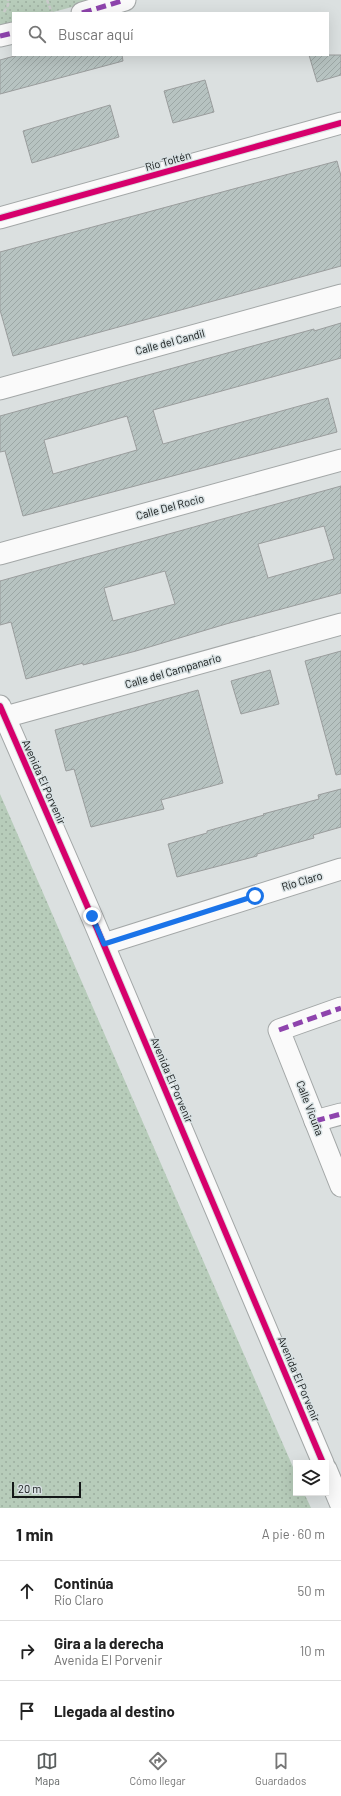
<!DOCTYPE html>
<html lang="es">
<meta charset="utf-8">
<style>
:root{--surface:#fff;--page:#f6f6f6;--text:#222;--muted:#767676;--line:#e0e0e0;--accent:#5a5e5e}
body{margin:0;font-family:Barlow,sans-serif;background:var(--page);color:var(--text)}
.controls{position:absolute;right:12px;bottom:12px;display:grid;overflow:hidden;border-radius:0px;box-shadow:0 4px 16px #0002}
.controls button{width:36px;height:36px;display:grid;place-items:center;padding:0;border:0;border-bottom:1px solid var(--line);background:var(--surface);color:var(--text);font:20px sans-serif}
.scale{position:absolute;left:12px;bottom:10px;width:69px;box-sizing:border-box;padding-left:4px;border:2px solid #141818;border-top:0;font-size:11px;line-height:14px;white-space:nowrap;color:#141818;-webkit-text-stroke:3px #d8e1e3;paint-order:stroke}
.stop{position:absolute;width:12px;height:12px;margin:-9px;border:3px solid #1a73e8;border-radius:50%;background:#fff}
.stop.end{background:#1a73e8;border-color:#fff;box-shadow:0 1px 4px #0008}
.list{margin:0;padding:0;list-style:none}
h2{display:flex;justify-content:space-between;align-items:center;height:52px;margin:0;padding:0 16px;font-size:17px}
h2 small{font-size:13px;font-weight:400;color:var(--muted)}
.list li{display:grid;grid-template-columns:26px 1fr auto;gap:12px;align-items:center;box-sizing:border-box;height:60px;padding:0 16px;border-top:1px solid var(--line)}
.list b{display:block;font-size:15px;white-space:nowrap}
.list p{margin:0;font-size:13px;white-space:nowrap;color:var(--muted)}
.list em{font-size:13px;font-style:normal;color:var(--muted)}
.icon{flex:none;width:22px;height:22px;fill:none;stroke:currentColor;stroke-width:2;stroke-linecap:round;stroke-linejoin:round}
.map{position:relative;flex:none;width:341px;height:1508px;overflow:hidden}
.search{position:absolute;background:var(--surface);box-shadow:0 4px 16px #0002;left:12px;right:12px;top:12px;height:44px;display:flex;align-items:center;gap:10px;box-sizing:border-box;padding:0 14px;border-radius:0px;color:var(--muted);font-size:15px}
.sheet{height:232px;background:var(--surface)}
nav{display:flex;justify-content:space-around;align-items:center;box-sizing:border-box;height:56px;border-top:1px solid var(--line);background:var(--surface);font-size:11px;color:var(--muted)}
nav a{display:grid;justify-items:center;gap:2px}
nav .on{color:var(--accent)}
.map>svg:first-child{display:block}
.grass{fill:url(#grass-dots)}
.building{fill:url(#building-hatch);stroke:#9a9d9d;fill-rule:evenodd}
.lines{fill:none;stroke-linecap:round;stroke-linejoin:round}
.street-casing{stroke:#a3a7a7;stroke-width:23}
.path{stroke:#c9caca;stroke-width:2.5;stroke-dasharray:4 2;stroke-linecap:butt}
.street{stroke:#fafafa;stroke-width:21}
.quiet{stroke:#8e44ad;stroke-width:5;stroke-dasharray:10 5;stroke-linecap:butt}
.cycleway-casing{stroke:#d8e1e3;stroke-width:8}
.cycleway{stroke:#d6006c;stroke-width:6}
.route{stroke:#1a73e8;stroke-width:5}
.labels{text-anchor:middle;stroke-width:3;stroke-linejoin:round;paint-order:stroke}
.street-label{font-size:11px;fill:#141818;stroke:#d8e1e3}
</style>
<div class="map">
<svg width="341" height="1508" viewBox="0 0 341 1508">
<defs>
<pattern id="grass-dots" width="8" height="8" patternUnits="userSpaceOnUse"><rect width="8" height="8" fill="#b7ccba"/><path d="M2 2h.1M6 6h.1" fill="none" stroke="#9cae9f" stroke-width="1.8" stroke-linecap="round"/></pattern>
<pattern id="building-hatch" width="6" height="6" patternUnits="userSpaceOnUse"><rect width="6" height="6" fill="#b7c3c1"/><path d="M-1 1l2-2M0 6l6-6M5 7l2-2" fill="none" stroke="#9ca7a5"/></pattern>
</defs>
<rect width="100%" height="100%" fill="#dbe0e0"/>
<g class="grass">
<polygon points="0,0 99,0 49,13 13,13 13,22 0,26"/>
<polygon points="0,794 296,1474 296,1493 304,1493 311,1508 0,1508"/>
</g>
<g class="building">
<polygon points="18,55 122,55 123,61 0,94 0,60"/>
<polygon points="309,55 341,55 341,75 317,82"/>
<polygon points="205,80 214,112 173,123 164,91"/>
<polygon points="110,105 119,137 32,163 23,131"/>
<polygon points="337,161 341,176 341,266 13,356 0,310 0,252"/>
<path d="M341,323V358L153,410L163,444L328,398L337,432L23,516L5,451L0,452V416L314,329V331ZM127,416L137,450L53,474L44,440Z"/>
<path d="M341,486V593L226,624L136,651L83,665V663L26,679L11,622L0,625V581ZM324,526L334,559L268,578L258,544ZM165,571L175,604L113,621L104,588Z"/>
<polygon points="341,651 341,774 336,775 305,661"/>
<polygon points="270,670 279,704 241,714 231,681"/>
<polygon points="198,690 223,783 161,800 164,809 91,827 74,769 66,771 55,730"/>
<polygon points="341,789 341,827 313,835 314,838 257,854 257,856 177,877 168,844 207,833 207,831 264,815 263,814 319,799 318,795"/>
</g>
<g class="lines">
<g class="street-casing">
<g id="street">
<polyline points="82,13 125,0"/>
<polyline points="0,36 13,33"/>
<polyline points="0,218 341,123"/>
<polyline points="0,389 341,295"/>
<polyline points="0,554 341,460"/>
<polyline points="0,706 92,917 323,1463"/>
<polyline points="5,717 341,624"/>
<polyline points="104,944 341,869"/>
<polyline points="341,1008 279,1030 341,1186"/>
<polyline points="315,1121 341,1114"/>
<polyline points="326,1469 341,1505"/>
</g>
</g>
<g class="path">
<polyline points="47,0 52,13"/>
<polyline points="4,12 8,5 8,0"/>
</g>
<use href="#street" class="street"/>
<g class="quiet">
<polyline points="82,13 125,0"/>
<polyline points="0,36 13,33"/>
<polyline points="279,1030 341,1008"/>
<polyline points="315,1121 341,1114"/>
</g>
<g class="cycleway-casing">
<g id="cycleway">
<polyline points="0,218 341,123"/>
<polyline points="0,706 92,917 323,1463"/>
</g>
</g>
<use href="#cycleway" class="cycleway"/>
</g>
<g class="lines">
<polyline class="route" points="92,916 104,944 255,896"/>
</g>
<g class="labels">
<g class="street-label">
<text transform="translate(168 161) rotate(-16)" y="4">Río Toltén</text>
<text transform="translate(170 342) rotate(-15)" y="4">Calle del Candil</text>
<text transform="translate(170 507) rotate(-15)" y="4">Calle Del Rocio</text>
<text transform="translate(173 671) rotate(-16)" y="4">Calle del Campanario</text>
<text transform="translate(44 782) rotate(66)" y="4">Avenida El Porvenir</text>
<text transform="translate(302 881) rotate(-17)" y="4">Río Claro</text>
<text transform="translate(172 1080) rotate(67)" y="4">Avenida El Porvenir</text>
<text transform="translate(310 1108) rotate(69)" y="4">Calle Vicuña</text>
<text transform="translate(299 1379) rotate(67)" y="4">Avenida El Porvenir</text>
</g>
</g>
</svg>
<div class="controls">
<button><svg class="icon" aria-label="layers" viewBox="0 0 24 24"><path d="M12 4l9 5-9 5-9-5zM3 14l9 5 9-5"/></svg></button>
</div>
<div class="scale">20 m</div>
<div class="stop" style="left:255px;top:896px"></div>
<div class="stop end" style="left:92px;top:916px"></div>
<div class="search"><svg class="icon" aria-label="search" viewBox="0 0 24 24"><circle cx="10" cy="10" r="6"/><path d="M15 15l6 6"/></svg>Buscar aquí</div>
</div>
<section class="sheet">
<h2>1 min<small>A pie · 60 m</small></h2>
<ul class="list">
<li><svg class="icon" aria-label="ahead" viewBox="0 0 24 24"><path d="M12 20V5M6 11l6-6 6 6"/></svg><div><b>Continúa</b><p>Río Claro</p></div><em>50 m</em></li>
<li><svg class="icon" aria-label="right" viewBox="0 0 24 24"><path d="M7 20v-9h11M14 6l5 5-5 5"/></svg><div><b>Gira a la derecha</b><p>Avenida El Porvenir</p></div><em>10 m</em></li>
<li><svg class="icon" aria-label="arrive" viewBox="0 0 24 24"><path d="M6 21V4h12l-3 4 3 4H6"/></svg><div><b>Llegada al destino</b></div></li>
</ul>
</section>
<nav>
<a class="on"><svg class="icon" aria-label="map" viewBox="0 0 24 24"><path d="M3 6l6-2 6 2 6-2v14l-6 2-6-2-6 2zM9 4v14M15 6v14"/></svg>Mapa</a>
<a><svg class="icon" aria-label="directions" viewBox="0 0 24 24"><path d="M12 3l9 9-9 9-9-9zM9 14v-3h6M13 9l2 2-2 2"/></svg>Cómo llegar</a>
<a><svg class="icon" aria-label="saved" viewBox="0 0 24 24"><path d="M7 4h10v16l-5-4-5 4z"/></svg>Guardados</a>
</nav>
